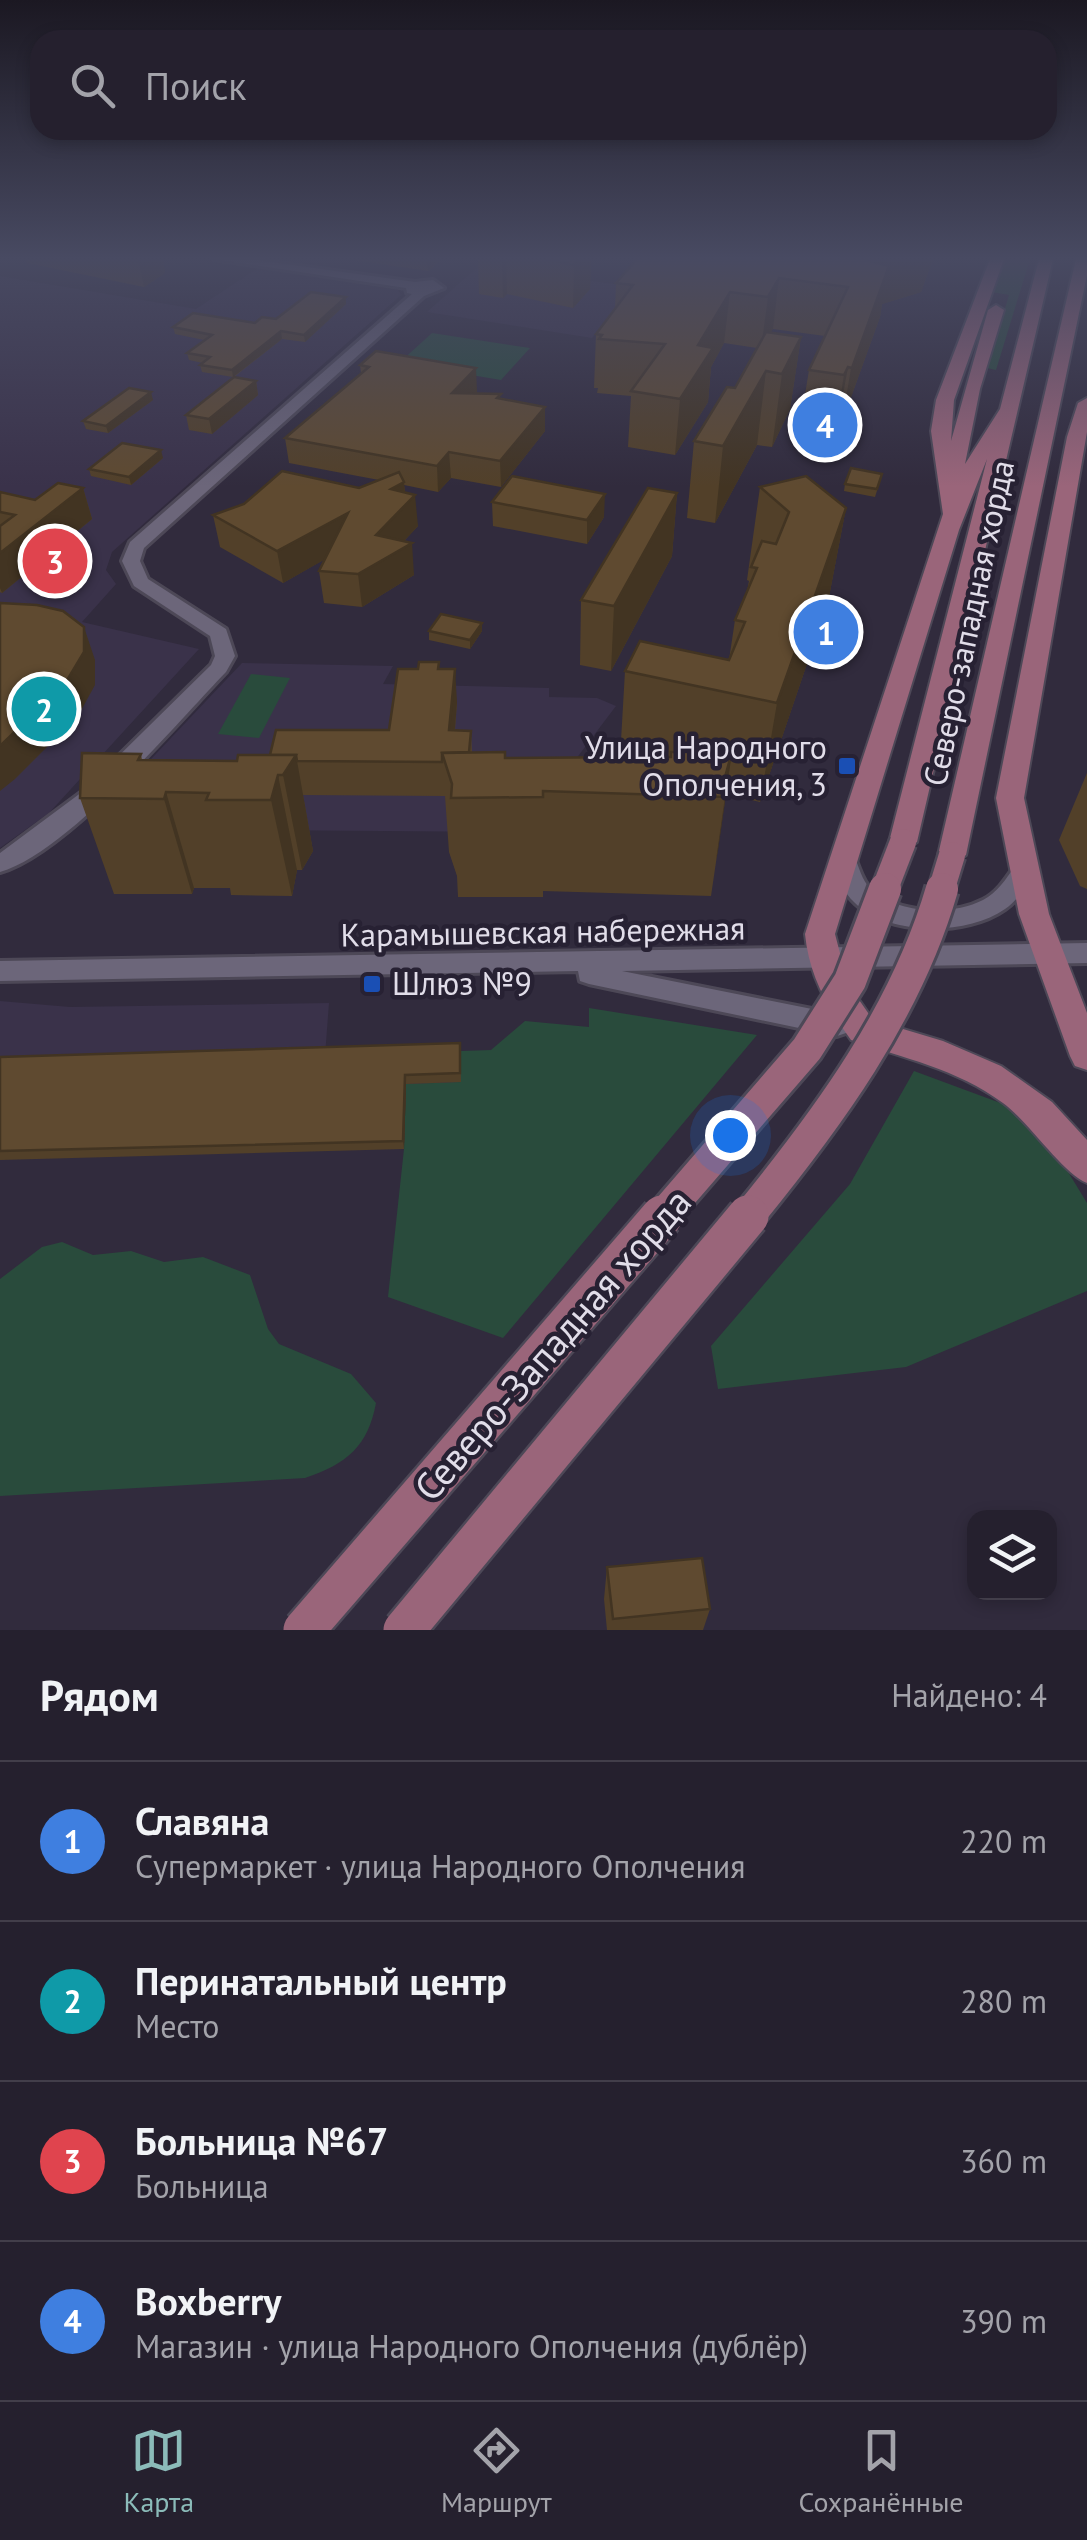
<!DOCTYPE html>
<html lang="ru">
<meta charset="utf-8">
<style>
:root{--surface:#25202e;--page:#2d2836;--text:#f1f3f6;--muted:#a3a3aa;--line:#423e4a;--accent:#8bbbb9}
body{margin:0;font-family:"PT Sans",sans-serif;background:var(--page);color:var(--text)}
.controls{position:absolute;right:30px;bottom:30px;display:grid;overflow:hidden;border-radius:20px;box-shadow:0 5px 15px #0003}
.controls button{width:90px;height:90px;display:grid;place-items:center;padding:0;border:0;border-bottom:2px solid var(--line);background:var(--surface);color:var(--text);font:50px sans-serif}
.you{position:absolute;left:730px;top:1135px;width:35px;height:35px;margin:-25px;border:8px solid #fff;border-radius:50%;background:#1a73e8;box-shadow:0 0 0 15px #1a73e833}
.badge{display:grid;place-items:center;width:65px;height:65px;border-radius:50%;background:var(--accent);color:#fff;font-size:32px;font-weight:700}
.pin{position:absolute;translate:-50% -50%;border:5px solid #fff;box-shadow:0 2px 10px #0006}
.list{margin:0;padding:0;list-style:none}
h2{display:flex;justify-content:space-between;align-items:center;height:130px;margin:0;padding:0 40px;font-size:42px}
h2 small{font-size:32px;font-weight:400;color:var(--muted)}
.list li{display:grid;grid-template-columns:65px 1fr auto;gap:30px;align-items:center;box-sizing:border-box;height:160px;padding:0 40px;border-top:2px solid var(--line)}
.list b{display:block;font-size:38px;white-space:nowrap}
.list p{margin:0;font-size:32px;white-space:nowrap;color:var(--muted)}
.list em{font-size:32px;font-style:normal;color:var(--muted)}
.icon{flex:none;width:55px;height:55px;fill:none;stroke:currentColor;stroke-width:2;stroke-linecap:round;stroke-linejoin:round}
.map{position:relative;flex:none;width:1087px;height:1630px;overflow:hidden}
.search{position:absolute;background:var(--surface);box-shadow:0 5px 15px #0003;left:30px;right:30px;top:30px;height:110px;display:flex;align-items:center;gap:25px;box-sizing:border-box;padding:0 35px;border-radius:30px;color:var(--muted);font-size:38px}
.sheet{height:770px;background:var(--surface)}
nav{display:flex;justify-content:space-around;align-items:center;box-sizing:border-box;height:140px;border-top:2px solid var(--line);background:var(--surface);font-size:28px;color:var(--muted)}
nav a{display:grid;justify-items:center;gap:5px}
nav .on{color:var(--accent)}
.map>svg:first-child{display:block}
.built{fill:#3a324a}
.green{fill:#294b3c}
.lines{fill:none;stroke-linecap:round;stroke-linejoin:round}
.minor-casing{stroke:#4d4857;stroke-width:6}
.major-casing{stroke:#4d4857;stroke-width:4}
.minor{fill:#6c667a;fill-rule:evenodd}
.major{fill:#9a657a;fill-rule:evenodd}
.major-bridge-far2-casing{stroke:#4d4857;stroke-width:31;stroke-linecap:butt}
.major-bridge-far1-casing{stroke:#4d4857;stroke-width:38;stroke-linecap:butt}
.major-bridge-casing{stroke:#4d4857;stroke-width:46;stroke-linecap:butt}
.major-bridge-far2{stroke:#9a657a;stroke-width:26}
.major-bridge-far1{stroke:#9a657a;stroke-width:32}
.major-bridge{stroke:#9a657a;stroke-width:41}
.wall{fill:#524029}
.shaded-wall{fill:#423422}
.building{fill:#5f4a30;stroke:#423422;stroke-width:2.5}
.transit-dot{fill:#1a4fb4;stroke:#272133;stroke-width:4}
.labels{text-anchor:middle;stroke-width:9;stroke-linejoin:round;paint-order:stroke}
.street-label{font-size:32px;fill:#e1dde9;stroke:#272133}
.poi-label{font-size:32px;fill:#e1dde9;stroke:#272133;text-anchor:end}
.near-street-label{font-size:38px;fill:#e1dde9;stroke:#272133}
</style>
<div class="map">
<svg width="1087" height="1630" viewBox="0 0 1087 1630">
<rect width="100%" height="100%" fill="#312b3d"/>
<g class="built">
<polygon points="480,265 635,287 592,338 427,312"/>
<polygon points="258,268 398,290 401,295 112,552 106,570 116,584 82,622 199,649 49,813 0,848 0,276 196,309"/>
<polygon points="242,663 393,666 383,684 549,688 549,697 597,698 616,706 526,825 526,832 141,829 118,794"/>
<polygon points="0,1001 70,1007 329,1003 325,1056 461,1051 461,1082 0,1160"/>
</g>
<g class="green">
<polygon points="1005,259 1030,259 996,370 987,368 1009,295 992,292"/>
<polygon points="432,333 530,348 501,380 399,363"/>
<polygon points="251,674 290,678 259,738 218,734"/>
<polygon points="589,1008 757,1035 503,1338 388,1297 404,1149 406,1084 460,1082 461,1051 491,1050 525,1021 589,1027"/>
<polygon points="914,1071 1022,1111 1056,1152 1087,1203 1087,1291 906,1367 718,1389 711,1346 850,1184"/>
<path d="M62,1242L93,1255L131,1251L164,1262L203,1257L250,1275L268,1329L279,1344L351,1374L376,1403C368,1446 347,1464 305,1478L0,1496V1279L42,1247Z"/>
</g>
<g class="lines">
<g class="minor-casing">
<g id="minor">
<path d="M214,259H248L415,282L433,280L444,288L424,296L144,548L140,561L148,579L226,629L235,656L226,672C175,725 67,853 0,872V853L82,792L211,665L215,656L210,636L134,586L122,561L130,542L412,294L407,293L406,288Z"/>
<path d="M845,853L853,855C860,867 861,880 871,889C897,914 952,916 983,900C997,893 1006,879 1015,866H1031L1035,872C1027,885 1018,900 1005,909C967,936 889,936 855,903C842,891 838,877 833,861L837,855Z"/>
<polygon points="1087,943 1087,963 622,971 837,1014 846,1017 850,1025 846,1033 837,1036 589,984 580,981 578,971 0,981 0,961"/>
</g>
</g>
<g class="major-casing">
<g id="major">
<path d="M990,259H1004L954,400L951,441L988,310L996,305L1004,310L980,389L965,464L1000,409L1039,259H1053L917,842L903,852L889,842L987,459L959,530L835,934L848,984L873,1020L943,1041L1001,1066L1052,1102L1087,1140V1183C1063,1174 1029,1122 1003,1103C957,1069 903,1058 851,1040C827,1007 809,975 805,934L943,514L931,431L936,400Z"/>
<polygon points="1076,259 1087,259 1087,275 966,855 952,865 938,855"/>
<polygon points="1087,398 1087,432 1024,798 1049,914 1087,1013 1087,1070 1075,1066 1070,1056 1019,914 996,798 1067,437 1078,403"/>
</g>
</g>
<use href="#minor" class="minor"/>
<use href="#major" class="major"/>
<g class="major-bridge-far2-casing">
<g id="major-bridge-far2">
<polyline points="884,891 903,842"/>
<polyline points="941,891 952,855"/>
</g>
</g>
<g class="major-bridge-far1-casing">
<g id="major-bridge-far1">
<polyline points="660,1219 807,1049 850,981 885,889"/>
<path d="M746,1219C827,1120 906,1013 942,889"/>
</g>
</g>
<g class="major-bridge-casing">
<g id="major-bridge">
<polyline points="304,1630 662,1216"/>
<polyline points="404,1630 748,1216"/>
</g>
</g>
<use href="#major-bridge-far2" class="major-bridge-far2"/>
<use href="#major-bridge-far1" class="major-bridge-far1"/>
<use href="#major-bridge" class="major-bridge"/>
</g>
<g class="wall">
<polygon points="26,259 163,259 165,273 144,287 27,263"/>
<polygon points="346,259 442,259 428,271"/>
<polygon points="478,259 591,259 590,289 573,308 507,294 503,298 479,294"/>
<polygon points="637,259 933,259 921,292 882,304 880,317 842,422 838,422 835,430 800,425 809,370 825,336 773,329 770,333 801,337 790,409 772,447 757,445 715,523 687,518 694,441 735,388 757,348 724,343 711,367 708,402 675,455 628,447 631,396 597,393 598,388 594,388 596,334 615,309 616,283"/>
<polygon points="346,297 346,304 305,342 282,339 234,377 256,381 258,395 212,434 189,430 186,415 233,377 202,372 200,365 203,363 189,360 187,353 204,340 175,334 173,327 255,323 276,319"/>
<polygon points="360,365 477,392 476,393 545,407 545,431 501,487 451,478 438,492 404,485 405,492 418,526 404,541 414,575 362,607 324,603 319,571 325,559 283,583 220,547 213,515 359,488 379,480 289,463 285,438 361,373"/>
<polygon points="153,400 108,433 86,429 83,421"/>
<polygon points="163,458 131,485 91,476 89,469"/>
<polygon points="880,481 875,497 844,491 845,484"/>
<polygon points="760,487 846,508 828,602 760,802 726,794 711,896 543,891 543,897 458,897 457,876 449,852 445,796 303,795 313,851 302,870 297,870 292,896 231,895 230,888 194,888 192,894 114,894 80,798 141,754 142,760 237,761 389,730 418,669 439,662 439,669 457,702 455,730 471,731 472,752 505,758 620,758 625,671 729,660 735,620 747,591 749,581 747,580"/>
<polygon points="83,488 92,519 2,593 0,592 0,492 35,500"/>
<polygon points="677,493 672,556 611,671 580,665 581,600"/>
<polygon points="492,502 604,517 587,544 493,526"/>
<polygon points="429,631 482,631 470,649 429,640"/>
<polygon points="1087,773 1087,889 1080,886 1059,840"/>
<polygon points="460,1043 461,1082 406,1084 404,1149 0,1160 0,1057"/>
<polygon points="607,1567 710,1609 703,1630 607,1630 604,1599"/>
</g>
<g class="shaded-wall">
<polygon points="138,259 163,259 165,273 144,287"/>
<polygon points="427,259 442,259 428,271"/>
<polygon points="502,259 506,259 507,294 503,298"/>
<polygon points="567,259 591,259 590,289 573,308 574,265"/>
<polygon points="874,259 933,259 921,292 882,304 880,317 842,422 869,261"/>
<polygon points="779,278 773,329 761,349 768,297"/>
<polygon points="730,292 724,343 711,367 708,402 675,455 680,399 698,345"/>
<polygon points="346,297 346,304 305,342 304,335"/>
<polygon points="281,331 282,339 233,377 232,370"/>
<polygon points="801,337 790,409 772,447 782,374"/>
<polygon points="848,367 838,422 835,430 844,375"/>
<polygon points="476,368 477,392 453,418 452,393"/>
<polygon points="766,371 757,445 715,523 723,446"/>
<polygon points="256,381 258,395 212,434 209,419"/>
<polygon points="151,392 153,400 108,433 106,426"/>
<polygon points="545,407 545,431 501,487 500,461"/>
<polygon points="161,450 163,458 131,485 129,477"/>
<polygon points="449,452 451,478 438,492 437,466"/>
<polygon points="404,482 406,504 415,495 418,526 391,555 412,543 414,575 362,607 358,574 376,535 391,489"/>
<polygon points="83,488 92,519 2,593 0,588 0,553"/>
<polygon points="677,493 672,556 611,671 614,606"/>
<polygon points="605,494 604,517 587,544 587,520"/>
<polygon points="846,508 828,602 760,802 777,703"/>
<polygon points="348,513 352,544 283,583 277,551"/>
<polygon points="482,623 482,631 470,649 470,640"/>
<polygon points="84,627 95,660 95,685 78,716 15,779 0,791 0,746"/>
<polygon points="455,669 457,702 452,764 449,730"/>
<polygon points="732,752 718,851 716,860 725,797 723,784"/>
<polygon points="296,755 313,851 302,870 283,775"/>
<polygon points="278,775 297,870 292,896 271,800"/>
<polygon points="166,792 194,888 192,894 164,799"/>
<polygon points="405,1075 406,1084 404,1149 403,1141"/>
</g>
<g class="building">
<polygon points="546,259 579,259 574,265"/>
<polygon points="637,259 874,259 869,261 889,266 852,368 848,367 844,375 809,370 848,287 779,278 768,297 730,292 698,345 713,348 680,399 631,391 665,344 599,339 602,335 596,334 633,285 616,283"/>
<polygon points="311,292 346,297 304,335 281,331 232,370 200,365 210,357 187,353 212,335 173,327 193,313 255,323 262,317 276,319"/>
<polygon points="766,332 801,337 782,374 766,371 723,446 694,441 727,387 735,388"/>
<polygon points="376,351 476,368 452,393 501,394 497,398 545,407 500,461 449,452 437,466 285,438 369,367 360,365"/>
<polygon points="234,377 256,381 209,419 186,415"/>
<polygon points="129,388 151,392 106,426 83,421"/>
<polygon points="122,443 161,450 129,477 89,469"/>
<polygon points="851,468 882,474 877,489 845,484"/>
<polygon points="282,471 359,488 399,472 404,482 391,489 415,495 376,535 412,543 358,574 319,571 348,513 277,551 213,515 244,504"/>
<polygon points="512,476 605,494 587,520 492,502"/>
<polygon points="806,476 846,508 777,703 625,671 640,641 729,660 745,622 735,620 757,568 751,567 762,541 776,544 789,512 760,487"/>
<polygon points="58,483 83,488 0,553 0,526 15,515 0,512 0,492 35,500"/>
<polygon points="648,488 677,493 614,606 581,600"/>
<polygon points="0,603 37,605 63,611 84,627 84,652 66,682 0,746"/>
<polygon points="441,614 482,623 470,640 429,631"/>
<polygon points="419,662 439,662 438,669 455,669 449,730 471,731 469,752 442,753 442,762 297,761 296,755 270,755 276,730 389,730 398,669 418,669"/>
<polygon points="505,752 505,758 644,757 671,757 671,752 732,752 723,784 725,797 543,791 543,797 451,798 452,784 442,753"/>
<polygon points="82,753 141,754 138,760 237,761 238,755 296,755 283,775 278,775 271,800 206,800 209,793 166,792 164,799 80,798"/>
<polygon points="460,1043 460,1073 405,1075 403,1141 0,1151 0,1057"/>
<polygon points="702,1558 710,1609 613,1619 607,1567"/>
</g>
<linearGradient id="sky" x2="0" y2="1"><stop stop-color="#1b1822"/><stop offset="0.53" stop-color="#484a62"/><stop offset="1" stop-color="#484a62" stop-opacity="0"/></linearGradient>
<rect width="1087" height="487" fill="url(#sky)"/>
<g class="transit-dot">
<rect x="837" y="756" width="20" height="20" rx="5"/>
<rect x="362" y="974" width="20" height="20" rx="5"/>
</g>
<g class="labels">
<g class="street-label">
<text transform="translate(969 623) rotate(-78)" y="11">Северо-западная хорда</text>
<text transform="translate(543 932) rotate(-1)" y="11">Карамышевская набережная</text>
</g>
<g class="poi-label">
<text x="827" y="759">Улица Народного<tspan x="827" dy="37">Ополчения, 3</tspan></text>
<text x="392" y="995" text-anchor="start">Шлюз №9</text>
</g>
<g class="near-street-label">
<text transform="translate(553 1345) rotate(-49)" y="13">Северо-Западная хорда</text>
</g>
</g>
</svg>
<div class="controls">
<button><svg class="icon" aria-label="layers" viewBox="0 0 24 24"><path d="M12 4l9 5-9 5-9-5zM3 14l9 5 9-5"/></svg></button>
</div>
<div class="you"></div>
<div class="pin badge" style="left:826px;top:632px;background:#3f7fe0">1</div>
<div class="pin badge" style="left:44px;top:709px;background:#0f9aa8">2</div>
<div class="pin badge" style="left:55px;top:561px;background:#e0444e">3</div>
<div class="pin badge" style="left:825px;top:425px;background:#3f7fe0">4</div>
<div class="search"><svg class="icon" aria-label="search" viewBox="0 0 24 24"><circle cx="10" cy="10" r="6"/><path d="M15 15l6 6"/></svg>Поиск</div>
</div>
<section class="sheet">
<h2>Рядом<small>Найдено: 4</small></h2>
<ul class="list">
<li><span class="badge" style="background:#3f7fe0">1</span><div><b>Славяна</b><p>Супермаркет · улица Народного Ополчения</p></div><em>220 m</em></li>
<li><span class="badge" style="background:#0f9aa8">2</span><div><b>Перинатальный центр</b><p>Место</p></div><em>280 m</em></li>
<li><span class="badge" style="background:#e0444e">3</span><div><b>Больница №67</b><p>Больница</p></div><em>360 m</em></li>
<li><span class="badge" style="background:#3f7fe0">4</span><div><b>Boxberry</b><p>Магазин · улица Народного Ополчения (дублёр)</p></div><em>390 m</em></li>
</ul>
</section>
<nav>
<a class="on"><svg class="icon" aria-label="map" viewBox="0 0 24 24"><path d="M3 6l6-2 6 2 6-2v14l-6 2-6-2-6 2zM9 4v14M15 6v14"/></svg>Карта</a>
<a><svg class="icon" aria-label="directions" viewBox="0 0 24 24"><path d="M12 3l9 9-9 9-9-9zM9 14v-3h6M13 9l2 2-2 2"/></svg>Маршрут</a>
<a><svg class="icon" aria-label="saved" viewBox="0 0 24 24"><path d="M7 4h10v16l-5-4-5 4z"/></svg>Сохранённые</a>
</nav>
